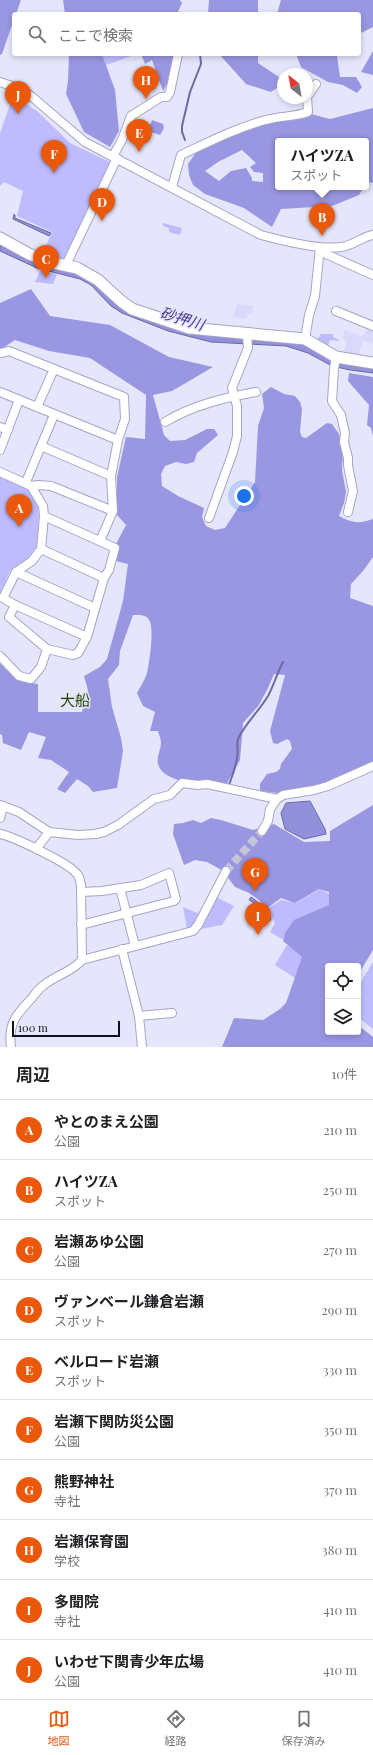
<!DOCTYPE html>
<html lang="ja">
<meta charset="utf-8">
<style>
:root{--surface:#fff;--page:#f6f6f6;--text:#202124;--muted:#757577;--line:#e0e0e0;--accent:#ea580c}
body{margin:0;font-family:"Playfair Display","Noto Sans JP",serif;background:var(--page);color:var(--text)}
.controls{position:absolute;right:12px;bottom:12px;display:grid;overflow:hidden;border-radius:4px;box-shadow:0 2px 6px #0003}
.controls button{width:36px;height:36px;display:grid;place-items:center;padding:0;border:0;border-bottom:1px solid var(--line);background:var(--surface);color:var(--text);font:20px sans-serif}
.compass{position:absolute;left:277px;top:68px;width:36px;height:36px;border-radius:50%;background:var(--surface);box-shadow:0 2px 6px #0003;rotate:329deg}
.scale{position:absolute;left:12px;bottom:10px;width:108px;box-sizing:border-box;padding-left:4px;border:2px solid #10101c;border-top:0;font-size:11px;line-height:14px;white-space:nowrap;color:#10101c;-webkit-text-stroke:3px #e5e5fb;paint-order:stroke}
.you{position:absolute;left:244px;top:496px;width:14px;height:14px;margin:-10px;border:3px solid #fff;border-radius:50%;background:#1a73e8;box-shadow:0 0 0 6px #1a73e833}
.badge{display:grid;place-items:center;width:26px;height:26px;border-radius:50%;background:var(--accent);color:#fff;font-size:13px;font-weight:700}
.pin{position:absolute;translate:-50% -33px;filter:drop-shadow(0 1px 2px #0008)}
.pin::after{content:'';position:absolute;top:21px;width:14px;height:12px;background:inherit;clip-path:polygon(0 0,100% 0,50% 100%)}
.popup{position:absolute;left:275px;top:138px;width:94px;height:52px;box-sizing:border-box;display:grid;place-content:center;border-radius:4px;background:var(--surface);filter:drop-shadow(0 1px 3px #0005);font-size:13px;white-space:nowrap;color:var(--muted)}
.popup b{font-size:15px;color:var(--text)}
.popup::after{content:'';position:absolute;left:50%;top:100%;margin-left:-8px;border:8px solid transparent;border-top-color:var(--surface)}
.list{margin:0;padding:0;list-style:none}
h2{display:flex;justify-content:space-between;align-items:center;height:52px;margin:0;padding:0 16px;font-size:17px}
h2 small{font-size:13px;font-weight:400;color:var(--muted)}
.list li{display:grid;grid-template-columns:26px 1fr auto;gap:12px;align-items:center;box-sizing:border-box;height:60px;padding:0 16px;border-top:1px solid var(--line)}
.list b{display:block;font-size:15px;white-space:nowrap}
.list p{margin:0;font-size:13px;white-space:nowrap;color:var(--muted)}
.list em{font-size:13px;font-style:normal;color:var(--muted)}
.icon{flex:none;width:22px;height:22px;fill:none;stroke:currentColor;stroke-width:2;stroke-linecap:round;stroke-linejoin:round}
.map{position:relative;flex:none;width:373px;height:1047px;overflow:hidden}
.search{position:absolute;background:var(--surface);box-shadow:0 2px 6px #0003;left:12px;right:12px;top:12px;height:44px;display:flex;align-items:center;gap:10px;box-sizing:border-box;padding:0 14px;border-radius:4px;color:var(--muted);font-size:15px}
.sheet{height:652px;background:var(--surface)}
nav{display:flex;justify-content:space-around;align-items:center;box-sizing:border-box;height:56px;border-top:1px solid var(--line);background:var(--surface);font-size:11px;color:var(--muted)}
nav a{display:grid;justify-items:center;gap:2px}
nav .on{color:var(--accent)}
.map>svg:first-child{display:block}
.built{fill:#d9d9fc}
.green{fill:#bebcff}
.forest{fill:#9a97e2;fill-rule:evenodd}
.water{fill:#9390db;stroke:#6c6aa2}
.lines{fill:none;stroke-linecap:round;stroke-linejoin:round}
.stream{stroke:#6c6aa2;stroke-width:2}
.minor-tunnel{stroke:#c5c5da;stroke-width:8;stroke-dasharray:8 4;stroke-linecap:butt}
.minor-casing{stroke:#a5a5c7;stroke-width:10}
.tertiary-casing{stroke:#a5a5c7;stroke-width:13}
.minor{stroke:#fff;stroke-width:8}
.tertiary{stroke:#fff;stroke-width:11}
.labels{text-anchor:middle;stroke-width:3;stroke-linejoin:round;paint-order:stroke}
.water-label{font-size:15px;font-style:italic;fill:#493c95;stroke:#e5e5fb}
.neighbourhood-label{font-size:15px;fill:#224706;stroke:#e5e5fb}
</style>
<div class="map">
<svg width="373" height="1047" viewBox="0 0 373 1047">
<rect width="100%" height="100%" fill="#e5e5fb"/>
<g class="built">
<polygon points="237,304 253,306 253,312 247,316 246,319 233,317"/>
<polygon points="368,327 373,328 373,344 363,341 358,356 344,353 347,341 342,339 345,330 360,336 365,334"/>
</g>
<g class="green">
<polygon points="102,54 133,54 134,55 106,65"/>
<polygon points="13,96 37,111 70,143 112,163 64,259 43,253 52,232 17,216 23,191 4,182 0,186 0,133"/>
<polygon points="163,223 182,228 180,235 169,232 169,228 163,226"/>
<polygon points="40,271 57,274 53,284 35,282"/>
<polygon points="321,334 333,334 333,337 339,340 339,341 330,340 328,346 315,340 319,337"/>
<polygon points="0,476 27,488 39,505 37,549 31,559 10,571 0,594"/>
<polygon points="320,889 329,894 337,915 296,928 282,939 270,932 275,923 267,909 281,900 296,903"/>
<polygon points="216,897 234,906 222,925 201,929"/>
<polygon points="183,907 200,914 193,928 187,929"/>
<polygon points="287,945 307,957 295,978 275,965"/>
<polygon points="373,962 373,1029 358,1017 358,987"/>
</g>
<g class="forest">
<polygon points="0,0 21,0 16,14 14,14 14,19 2,54 0,55"/>
<polygon points="63,0 180,0 182,3 177,14 65,14"/>
<polygon points="209,0 258,0 258,14 208,14"/>
<polygon points="281,0 373,0 373,27 359,34 359,14 277,14"/>
<polygon points="373,51 373,75 361,72"/>
<polygon points="69,54 102,54 115,90 119,131 110,147 84,132 66,94 68,81"/>
<polygon points="141,54 175,54 168,82 163,91 152,60 145,64"/>
<polygon points="219,54 258,54 258,63 279,77 280,86 271,92 246,84"/>
<polygon points="296,54 339,54 337,56 340,77 356,77 362,87 357,93 343,85 328,82 301,67"/>
<path d="M373,108V183L367,182L366,184V141H278V187H364L359,195L332,206L281,209L272,227L244,208L205,194L193,185L189,175L188,164L197,151L251,127L311,114L330,119ZM242,150L256,163L250,167L254,172L263,173V182L252,181V178L246,168L231,171L219,181L205,171L218,162Z"/>
<polygon points="152,120 163,124 164,128 160,135 148,131"/>
<path d="M31,289L50,316L110,325L169,357L213,367L172,391L153,395L164,435L170,441L185,440L207,429H214L218,435L197,453L194,462L186,464L176,462L165,466L161,474L162,486L178,496L204,508L202,517L206,526L215,530L225,528L255,482L258,426L264,408L262,394L271,387L284,394L295,396L300,402L302,409L300,432L302,437L306,438L327,423L332,424L339,434L343,452L342,470L346,492L344,503L339,516C351,523 360,524 373,519V557L363,571L351,584L350,598L373,606V763L325,784L303,789L286,790L277,793L260,791V784L267,774L276,772L280,769L281,764L292,749L290,741L287,739L277,744L273,743L270,731L285,675L274,674L268,688L259,705L243,723L240,760L225,787C208,785 163,784 158,764C156,757 161,750 161,743C161,739 159,735 158,731H150L155,712L143,706L137,693C140,687 145,680 147,673C149,663 155,629 149,620C146,614 139,615 133,615L120,651L119,665L108,679L112,707L121,738L123,751L117,788L93,792L88,786L77,779L65,793L57,789L69,772L51,760L38,758L46,737L29,732L21,750L3,743L2,735L0,734V663C11,676 21,683 38,684V712H82L88,690L84,676L100,667L107,659L123,601L128,564L116,561L119,551L115,546L126,525L117,515V477L126,437L145,439L146,395L90,358L49,351L15,340L0,350V303Z"/>
<polygon points="349,373 373,377 373,436 371,428 367,425 369,405 348,381"/>
<polygon points="373,805 373,950 358,975 358,966 328,966 328,1032 358,1032 358,1025 373,1037 373,1047 222,1047 234,1018 263,1020 280,1009 286,1003 302,957 283,941 285,933 294,920 329,905 329,892 319,889 295,903 281,898 266,909 263,903 249,893 235,887 223,871 218,868 207,862 195,860 184,865 173,834 174,824 183,823 193,820 201,823 211,818 221,820 253,830 274,824 304,842 330,841 330,831"/>
</g>
<g class="water">
<polygon points="14,214 15,215 15,218 51,233 49,236 13,219"/>
<polygon points="0,242 82,273 116,301 170,325 294,341 373,366 373,373 350,370 332,366 308,353 286,346 211,342 168,331 122,313 111,306 91,285 80,279 37,268 0,251"/>
<polygon points="310,801 325,829 326,834 304,839 285,829 281,813 286,803"/>
<path d="M251,897C258,901 262,908 269,912L271,918L270,921L262,915L261,907L249,900Z"/>
</g>
<g class="lines">
<g class="stream">
<polyline points="185,140 182,132 182,126 190,92 201,64 200,54"/>
<path d="M229,785C232,776 236,767 237,758C239,752 236,745 238,739C245,724 259,711 268,696C274,685 277,673 283,662"/>
</g>
<polyline class="minor-tunnel" points="226,871 262,831"/>
<g class="minor-casing">
<g id="minor">
<path d="M0,82L20,89L31,96L85,142L261,235C283,241 318,250 341,247C352,246 362,237 373,235"/>
<polyline points="113,156 122,140 131,116 161,97 167,97 170,92 178,54"/>
<path d="M172,187L181,155C209,142 236,128 266,120C280,116 294,117 308,112L307,97L316,84"/>
<polyline points="322,248 326,254 373,275"/>
<polyline points="66,265 117,158"/>
<polyline points="336,311 373,326"/>
<polyline points="305,339 309,315 315,296 320,247"/>
<polyline points="0,353 9,351 124,397 125,419 118,440 111,476 113,511 100,541"/>
<polyline points="336,357 334,369 332,401 341,415 345,433 344,442 348,458 348,465 353,491 348,512"/>
<polyline points="0,392 118,440"/>
<polyline points="37,407 54,369"/>
<path d="M165,422C193,405 224,398 256,392"/>
<polyline points="0,427 8,430"/>
<polyline points="41,446 111,476"/>
<polyline points="0,450 19,400"/>
<polyline points="0,472 31,486 43,506 44,516 41,549 32,561 16,572 3,598 15,605 87,637"/>
<polyline points="26,482 54,415"/>
<polyline points="31,486 38,485 51,486 113,511"/>
<polyline points="209,518 233,452 237,436 237,406 232,388 248,348 247,335"/>
<polyline points="41,549 104,578"/>
<polyline points="16,572 95,608"/>
<polyline points="15,605 9,617 47,649 73,655 78,653 87,637 104,578 109,570 115,548 44,516"/>
<polyline points="0,656 19,676 31,679 41,667 47,649"/>
<polyline points="0,805 19,812 49,832 78,835 95,834 104,832 118,825 154,799 170,795 182,783 198,785 207,784 277,799"/>
<polyline points="0,818 3,806"/>
<polyline points="262,831 268,821 270,809 277,799 283,795 314,790 328,786 373,766"/>
<path d="M0,834C14,837 69,863 77,874C80,877 80,881 81,885L82,960C72,972 56,975 44,985C39,988 35,994 31,999C16,1015 8,1023 11,1047"/>
<polyline points="36,849 49,832"/>
<polyline points="120,888 135,946"/>
<polyline points="81,925 174,901 176,899 169,873 141,885 102,891 81,892"/>
<polyline points="122,949 139,1016 142,1047"/>
<polyline points="82,960 193,931 198,925 226,871"/>
<polyline points="139,1016 172,1013"/>
</g>
</g>
<g class="tertiary-casing">
<polyline id="tertiary" points="0,238 29,254 49,262 77,268 98,280 121,301 132,309 189,328 305,339 336,357 373,363"/>
</g>
<use href="#minor" class="minor"/>
<use href="#tertiary" class="tertiary"/>
</g>
<g class="labels">
<g class="water-label">
<text transform="translate(182 319) rotate(17)" y="5">砂押川</text>
</g>
<g class="neighbourhood-label">
<text x="75" y="706">大船</text>
</g>
</g>
</svg>
<div class="controls">
<button><svg class="icon" aria-label="locate" viewBox="0 0 24 24"><circle cx="12" cy="12" r="6"/><path d="M12 2v4M12 18v4M2 12h4M18 12h4"/></svg></button>
<button><svg class="icon" aria-label="layers" viewBox="0 0 24 24"><path d="M12 4l9 5-9 5-9-5zM3 14l9 5 9-5"/></svg></button>
</div>
<svg class="compass" viewBox="-18 -18 36 36"><path d="M0-13l5 13h-10z" fill="#e53935"/><path d="M0 13l5-13h-10z" fill="#757577"/></svg>
<div class="scale">100 m</div>
<div class="you"></div>
<div class="pin badge" style="left:19px;top:527px">A</div>
<div class="pin badge" style="left:322px;top:236px">B</div>
<div class="popup"><b>ハイツZA</b>スポット</div>
<div class="pin badge" style="left:46px;top:278px">C</div>
<div class="pin badge" style="left:102px;top:221px">D</div>
<div class="pin badge" style="left:139px;top:152px">E</div>
<div class="pin badge" style="left:54px;top:173px">F</div>
<div class="pin badge" style="left:255px;top:891px">G</div>
<div class="pin badge" style="left:146px;top:99px">H</div>
<div class="pin badge" style="left:258px;top:935px">I</div>
<div class="pin badge" style="left:18px;top:114px">J</div>
<div class="search"><svg class="icon" aria-label="search" viewBox="0 0 24 24"><circle cx="10" cy="10" r="6"/><path d="M15 15l6 6"/></svg>ここで検索</div>
</div>
<section class="sheet">
<h2>周辺<small>10件</small></h2>
<ul class="list">
<li><span class="badge">A</span><div><b>やとのまえ公園</b><p>公園</p></div><em>210 m</em></li>
<li><span class="badge">B</span><div><b>ハイツZA</b><p>スポット</p></div><em>250 m</em></li>
<li><span class="badge">C</span><div><b>岩瀬あゆ公園</b><p>公園</p></div><em>270 m</em></li>
<li><span class="badge">D</span><div><b>ヴァンベール鎌倉岩瀬</b><p>スポット</p></div><em>290 m</em></li>
<li><span class="badge">E</span><div><b>ベルロード岩瀬</b><p>スポット</p></div><em>330 m</em></li>
<li><span class="badge">F</span><div><b>岩瀬下関防災公園</b><p>公園</p></div><em>350 m</em></li>
<li><span class="badge">G</span><div><b>熊野神社</b><p>寺社</p></div><em>370 m</em></li>
<li><span class="badge">H</span><div><b>岩瀬保育園</b><p>学校</p></div><em>380 m</em></li>
<li><span class="badge">I</span><div><b>多聞院</b><p>寺社</p></div><em>410 m</em></li>
<li><span class="badge">J</span><div><b>いわせ下関青少年広場</b><p>公園</p></div><em>410 m</em></li>
</ul>
</section>
<nav>
<a class="on"><svg class="icon" aria-label="map" viewBox="0 0 24 24"><path d="M3 6l6-2 6 2 6-2v14l-6 2-6-2-6 2zM9 4v14M15 6v14"/></svg>地図</a>
<a><svg class="icon" aria-label="directions" viewBox="0 0 24 24"><path d="M12 3l9 9-9 9-9-9zM9 14v-3h6M13 9l2 2-2 2"/></svg>経路</a>
<a><svg class="icon" aria-label="saved" viewBox="0 0 24 24"><path d="M7 4h10v16l-5-4-5 4z"/></svg>保存済み</a>
</nav>
